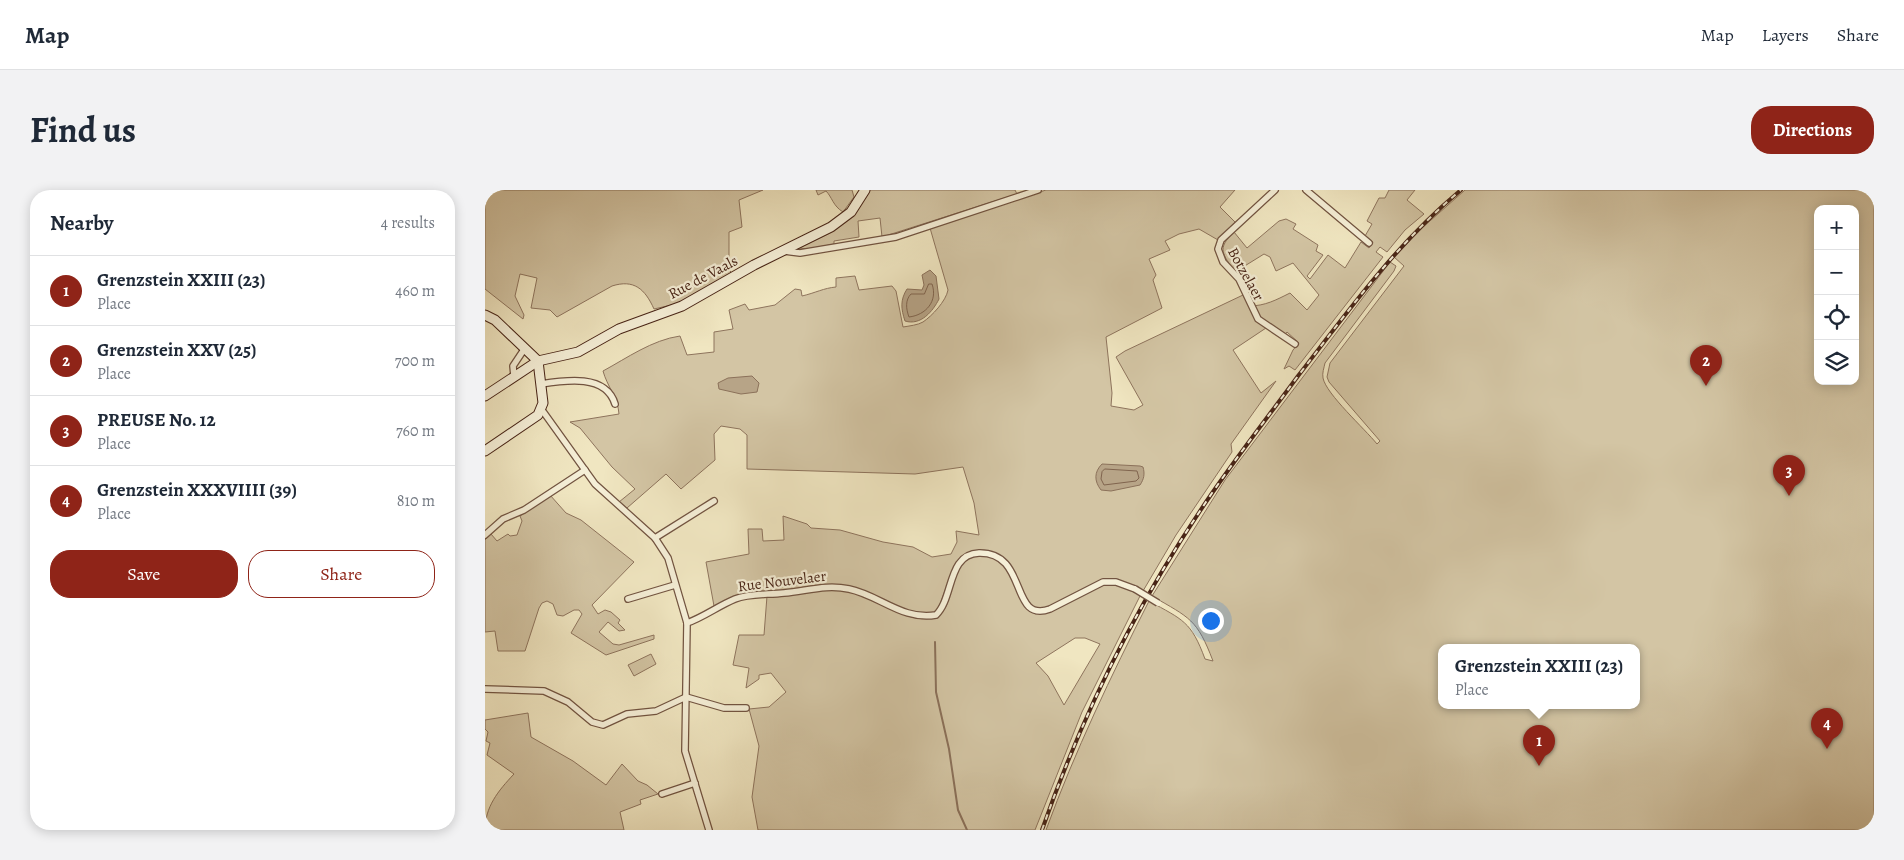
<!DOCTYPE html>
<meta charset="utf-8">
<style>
:root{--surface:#fff;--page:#f2f2f3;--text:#1f2937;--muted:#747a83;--line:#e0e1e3;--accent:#8f2418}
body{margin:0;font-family:Alegreya,serif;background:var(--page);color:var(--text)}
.controls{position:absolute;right:15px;top:15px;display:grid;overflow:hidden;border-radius:10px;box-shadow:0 2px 12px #0003}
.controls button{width:45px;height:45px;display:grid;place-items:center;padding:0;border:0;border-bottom:1px solid var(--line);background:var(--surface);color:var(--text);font:25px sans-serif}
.you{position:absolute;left:725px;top:430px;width:18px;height:18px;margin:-12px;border:4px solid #fff;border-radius:50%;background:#1a73e8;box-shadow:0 0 0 8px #1a73e833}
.badge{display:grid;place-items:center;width:32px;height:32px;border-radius:50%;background:var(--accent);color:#fff;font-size:16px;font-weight:700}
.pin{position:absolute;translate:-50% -41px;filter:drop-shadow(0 1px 2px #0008)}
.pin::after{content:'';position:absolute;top:26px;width:18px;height:15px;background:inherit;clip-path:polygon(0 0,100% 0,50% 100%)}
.popup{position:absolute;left:953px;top:454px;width:202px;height:65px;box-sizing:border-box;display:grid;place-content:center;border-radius:10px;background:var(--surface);filter:drop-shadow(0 1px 4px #0005);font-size:16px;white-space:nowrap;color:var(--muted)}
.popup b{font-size:19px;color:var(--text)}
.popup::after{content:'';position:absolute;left:50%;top:100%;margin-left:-10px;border:10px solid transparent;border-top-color:var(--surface)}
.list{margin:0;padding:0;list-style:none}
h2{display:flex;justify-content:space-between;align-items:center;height:65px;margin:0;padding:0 20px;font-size:21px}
h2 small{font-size:16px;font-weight:400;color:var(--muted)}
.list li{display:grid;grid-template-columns:32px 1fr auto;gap:15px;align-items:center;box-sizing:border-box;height:70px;padding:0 20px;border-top:1px solid var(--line)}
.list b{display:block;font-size:19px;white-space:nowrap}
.list p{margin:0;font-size:16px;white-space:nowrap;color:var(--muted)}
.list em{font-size:16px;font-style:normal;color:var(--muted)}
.actions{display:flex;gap:10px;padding:15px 20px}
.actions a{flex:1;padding:11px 0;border:1px solid var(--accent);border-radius:20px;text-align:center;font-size:18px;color:var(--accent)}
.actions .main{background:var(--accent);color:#fff}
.icon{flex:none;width:28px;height:28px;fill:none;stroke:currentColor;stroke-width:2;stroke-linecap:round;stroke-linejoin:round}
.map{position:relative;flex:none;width:1389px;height:640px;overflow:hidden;border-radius:20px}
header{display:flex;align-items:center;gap:30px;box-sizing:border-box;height:70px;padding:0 25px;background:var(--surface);border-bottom:1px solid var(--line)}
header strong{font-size:24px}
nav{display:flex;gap:28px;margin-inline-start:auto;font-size:18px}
.intro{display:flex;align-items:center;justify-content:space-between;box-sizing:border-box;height:120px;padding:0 30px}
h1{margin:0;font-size:35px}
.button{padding:12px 22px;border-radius:20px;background:var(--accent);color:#fff;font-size:18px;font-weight:700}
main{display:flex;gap:30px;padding:0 30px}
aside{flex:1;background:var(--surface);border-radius:20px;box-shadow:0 2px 12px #0003}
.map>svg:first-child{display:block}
.green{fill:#d3c5a4;stroke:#8e745d;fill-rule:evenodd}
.water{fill:#b7a487;stroke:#8b715a}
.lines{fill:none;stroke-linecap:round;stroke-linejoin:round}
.shore{stroke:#80644e;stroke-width:1}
.stream{stroke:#8b715a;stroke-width:2}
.street-casing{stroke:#725441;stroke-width:8}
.secondary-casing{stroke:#482416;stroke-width:11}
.street{stroke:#f5efd7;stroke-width:5.5}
.secondary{stroke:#f5efd7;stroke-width:9}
.rail-casing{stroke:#482416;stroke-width:4}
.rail{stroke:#f5efd7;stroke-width:2;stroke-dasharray:5.5;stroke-linecap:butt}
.street-bridge-casing{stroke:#725441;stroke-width:8;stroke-linecap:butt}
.street-bridge{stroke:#f5efd7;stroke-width:5.5}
.labels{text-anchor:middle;stroke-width:4.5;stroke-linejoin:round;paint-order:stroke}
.street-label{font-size:15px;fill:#482416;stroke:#f5efd7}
</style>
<header>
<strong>Map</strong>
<nav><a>Map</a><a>Layers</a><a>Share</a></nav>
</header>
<div class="intro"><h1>Find us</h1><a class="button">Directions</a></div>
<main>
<aside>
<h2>Nearby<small>4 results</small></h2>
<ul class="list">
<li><span class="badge">1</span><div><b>Grenzstein XXIII (23)</b><p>Place</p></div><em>460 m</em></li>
<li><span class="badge">2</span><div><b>Grenzstein XXV (25)</b><p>Place</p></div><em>700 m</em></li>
<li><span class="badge">3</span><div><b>PREUSE No. 12</b><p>Place</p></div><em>760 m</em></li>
<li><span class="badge">4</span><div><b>Grenzstein XXXVIIII (39)</b><p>Place</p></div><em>810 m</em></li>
</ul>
<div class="actions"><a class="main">Save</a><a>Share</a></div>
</aside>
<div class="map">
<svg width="1389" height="640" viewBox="0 0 1389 640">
<rect width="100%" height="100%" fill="#f0e6c1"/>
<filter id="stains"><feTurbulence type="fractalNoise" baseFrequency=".004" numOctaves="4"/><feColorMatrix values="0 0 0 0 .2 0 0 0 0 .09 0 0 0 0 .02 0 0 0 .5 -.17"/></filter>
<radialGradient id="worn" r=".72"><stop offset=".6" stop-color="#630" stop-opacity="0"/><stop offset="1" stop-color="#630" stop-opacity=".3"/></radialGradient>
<g class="green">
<path d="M0,0H278L254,10L257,37L244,42V71L246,85L195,113L169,119C160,99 149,89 127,96L72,127L65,120L46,118L52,88L35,84L30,106L39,125L38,129L0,99Z"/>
<path d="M331,0H367L369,7L358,22C348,16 347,7 341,1L333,5Z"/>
<polygon points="382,0 530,0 532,4 397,47 395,28 373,31 374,47 349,51 349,54 323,59 314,58 344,43 369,25"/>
<path d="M561,0H750L735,17L750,32L733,50L714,39L694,44L680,51L685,60L664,69L671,85L668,90L677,118L621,147L627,203L626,216L649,220L658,215L631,167L640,161L758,105L764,116C780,116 791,110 805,103L822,120L834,105L808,73L791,81L785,67L779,64L750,82C738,64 731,59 749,42L762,58L794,31L801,29L811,34L808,39L833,55L831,61L838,65L822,86L825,89L843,65L860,78L876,52L884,58L888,52L880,46L887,34L882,31L894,8H900L904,0H930L922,10L939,24L920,40L902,62L895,57L891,62L898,67L810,180L804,176L799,179L808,160L814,153L802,142L797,148L781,138L748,160L776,203L791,191L746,254L747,262L691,345L658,401L624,390L561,419C536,423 529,380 515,365L495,361C488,365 477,369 471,375C465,381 458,411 451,422L443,424L409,418L351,396H327L252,407L229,416L221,372L264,364L263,339H277L278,351L299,350L298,326L322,334L326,338L355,340L398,352L428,357L447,367L466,364L472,352L471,341L494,345L489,313L478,277L430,284L262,279V245L255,239L236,236L229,244L230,270L196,299L181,284L142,318L134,312L150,299L127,277L95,238L85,232L134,224C133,208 122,196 118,181C142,168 167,150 195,146L202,165L229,162V142L248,139L244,120L260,114L264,120L290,115L310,99L316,100L317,106C330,103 339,98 351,97V88L370,86L374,100L407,96L411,101L418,137C424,136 433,135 438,132C447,126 461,111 463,100L445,38Z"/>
<path d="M980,0H1389V640H561C590,561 626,486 664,411C698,430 706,431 720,469L728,471C712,429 705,428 667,406L740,290L905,72L911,76L909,81L840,173C839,178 837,183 838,188C841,204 880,239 892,254L895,251L844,192L842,187L845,173L919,76L909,67L937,38ZM1333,19H1370V191H1333ZM956,457H1152V515H956Z"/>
<polygon points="65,305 81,323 96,330 149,372 107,415 113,424 120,420 126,422 135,430 133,433 140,440 134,441 123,432 114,442 128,454 134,455 169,445 169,449 121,465 86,443 97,424 94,420 89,420 78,426 72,425 68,414 62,411 57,413 54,418 40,461 13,461 10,441 0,442 0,350 6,344 12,351 23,344 25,346 32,345 37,331 35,326"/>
<path d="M505,364L521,376L540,416L550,424L561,423L625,392L656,404L597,522L550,640H273L267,607L274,556L264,519L284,517L301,502L286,483L274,485V489L261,498L264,478L248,475L254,445H279L282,406C308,402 339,394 365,400C389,406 421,434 447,428C478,420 451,366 505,364ZM590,448H600L615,454L579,515L563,486L551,473Z"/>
<polygon points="166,464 171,474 149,486 143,475"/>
<path d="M43,523L46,547L88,571L121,595L137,574L153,591L162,595L173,604L155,610L156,614L135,622L139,640H0C0,617 13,601 29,584L2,565L5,553L1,551L3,542L0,539V530Z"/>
</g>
<g class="water">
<path d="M445,80L451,86L454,109C448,121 436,136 420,131C416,119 415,110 422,99L437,100L439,95L437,85Z"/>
<polygon points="267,186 274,193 272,202 256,204 234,199 233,193 243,188"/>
<path d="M617,274L655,276L658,277C660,284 659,289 655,295L626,301L616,300C609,291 609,282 617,274Z"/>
</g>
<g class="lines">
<g class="shore">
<path d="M444,94H447C453,111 441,125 424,127C421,119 420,110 426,104H439Z"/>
<polygon points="620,279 652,281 654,288 651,291 619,295 616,289 617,282"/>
</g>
<polyline class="stream" points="450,452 451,502 464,559 473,620 482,640"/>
<g class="street-casing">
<g id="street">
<polyline points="790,0 736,50 733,59 738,72 754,89 773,129 810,154"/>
<polyline points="821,0 884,53"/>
<polyline points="299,61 315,63 411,47 553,0"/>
<polyline points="29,186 28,176 40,158"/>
<path d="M56,194C81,190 121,184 130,214"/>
<polyline points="57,220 110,294 170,348 183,368 202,433 200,561 224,640"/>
<polyline points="0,345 18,329 39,320 100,280"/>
<polyline points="170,348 229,311"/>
<polyline points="143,409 190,395"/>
<path d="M202,433C219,427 233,416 250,409C265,403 283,405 299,403C322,401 341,394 364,399C394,405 418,431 451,425C469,408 462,364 494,363C544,362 524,434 565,419L618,392H631L650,399"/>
<polyline points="0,499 59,501 83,512 107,532 118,535 142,524 171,521 201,507"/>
<polyline points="201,507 239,518 261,518"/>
<polyline points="177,604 210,593"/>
</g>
</g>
<g class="secondary-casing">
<g id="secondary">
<polyline points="0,125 10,130 53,171 58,213 53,225 0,261"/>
<polyline points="0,206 53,171 93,162 134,139 197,116 269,75 346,37 366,22 380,0"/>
</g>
</g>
<use href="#street" class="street"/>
<use href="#secondary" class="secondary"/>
<g class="rail-casing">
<path id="rail" d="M557,640C596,528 649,420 715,321C745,275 780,231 813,186C864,120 911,54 976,0"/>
</g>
<use href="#rail" class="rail"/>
<g class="street-bridge-casing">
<polyline id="street-bridge" points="650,399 673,413"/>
</g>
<use href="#street-bridge" class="street-bridge"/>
</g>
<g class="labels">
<g class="street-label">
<text transform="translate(761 84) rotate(61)" y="5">Botzelaer</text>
<text transform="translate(218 87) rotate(-28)" y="5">Rue de Vaals</text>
<text transform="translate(297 391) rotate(-7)" y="5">Rue Nouvelaer</text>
</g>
</g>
<rect width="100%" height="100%" filter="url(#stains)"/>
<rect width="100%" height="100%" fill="url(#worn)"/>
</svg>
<div class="controls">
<button>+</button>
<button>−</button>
<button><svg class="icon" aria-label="locate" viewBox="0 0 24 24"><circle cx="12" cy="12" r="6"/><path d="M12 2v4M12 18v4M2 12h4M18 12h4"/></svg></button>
<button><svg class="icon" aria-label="layers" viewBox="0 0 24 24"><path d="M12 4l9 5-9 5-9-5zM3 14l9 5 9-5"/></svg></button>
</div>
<div class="you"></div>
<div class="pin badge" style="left:1054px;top:576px">1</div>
<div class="popup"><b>Grenzstein XXIII (23)</b>Place</div>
<div class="pin badge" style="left:1221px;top:196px">2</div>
<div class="pin badge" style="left:1304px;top:306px">3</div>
<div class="pin badge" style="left:1342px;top:559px">4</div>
</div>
</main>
